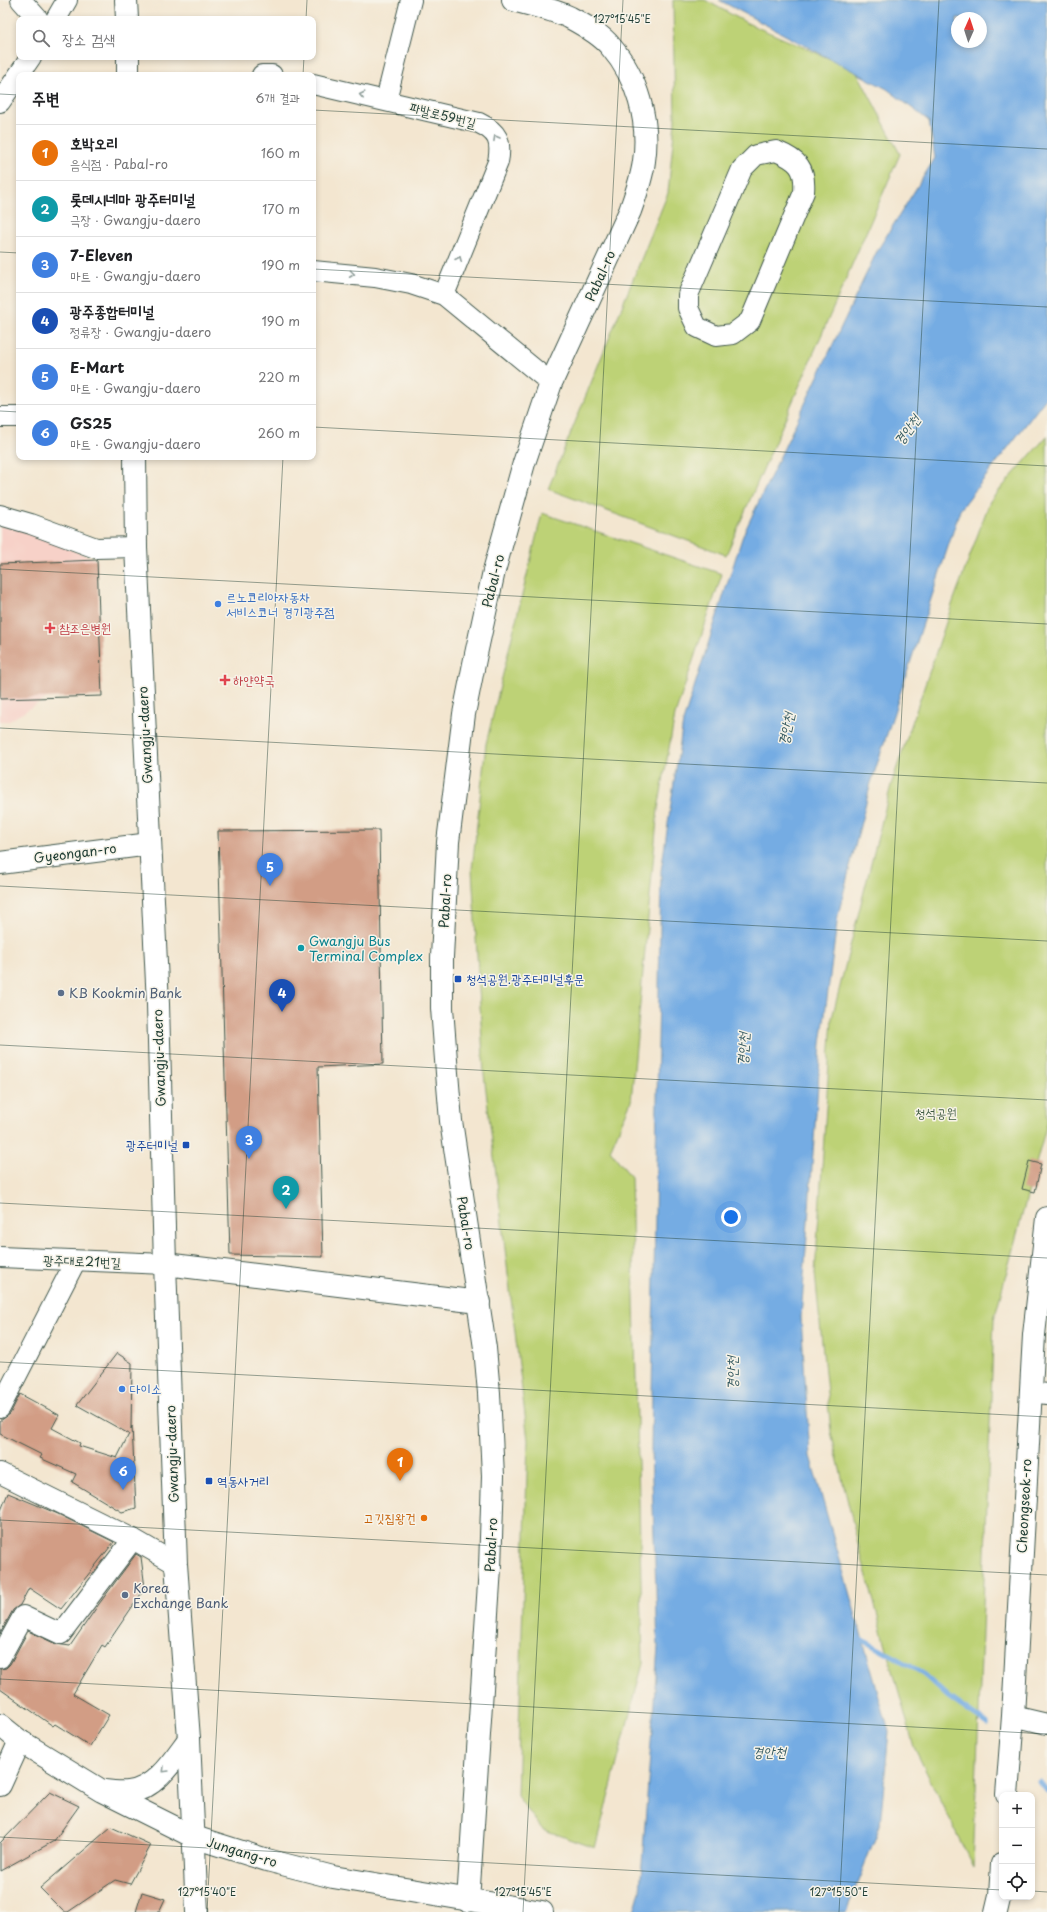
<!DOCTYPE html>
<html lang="ko">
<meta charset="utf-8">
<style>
:root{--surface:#fff;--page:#f6f6f6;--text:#202124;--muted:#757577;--line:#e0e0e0;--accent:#db2777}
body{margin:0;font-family:"Playpen Sans","Poor Story",sans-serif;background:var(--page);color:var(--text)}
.controls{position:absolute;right:12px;bottom:12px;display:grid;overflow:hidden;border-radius:8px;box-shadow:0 2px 6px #0003}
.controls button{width:36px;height:36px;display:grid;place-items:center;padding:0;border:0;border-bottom:1px solid var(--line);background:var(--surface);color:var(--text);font:20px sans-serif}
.compass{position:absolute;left:951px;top:12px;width:36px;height:36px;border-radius:50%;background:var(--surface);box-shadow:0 2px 6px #0003;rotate:3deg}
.you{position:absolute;left:731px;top:1217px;width:14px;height:14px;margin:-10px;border:3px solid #fff;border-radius:50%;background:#1a73e8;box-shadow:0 0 0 6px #1a73e833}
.badge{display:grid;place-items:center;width:26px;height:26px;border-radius:50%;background:var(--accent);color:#fff;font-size:13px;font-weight:700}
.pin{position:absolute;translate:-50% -33px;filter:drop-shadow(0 1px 2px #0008)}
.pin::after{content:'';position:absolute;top:21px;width:14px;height:12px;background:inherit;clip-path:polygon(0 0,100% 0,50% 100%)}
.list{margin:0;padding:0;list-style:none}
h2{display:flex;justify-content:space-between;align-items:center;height:52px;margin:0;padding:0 16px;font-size:17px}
h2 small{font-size:13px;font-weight:400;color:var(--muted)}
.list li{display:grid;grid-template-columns:26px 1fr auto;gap:12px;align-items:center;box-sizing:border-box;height:56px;padding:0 16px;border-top:1px solid var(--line)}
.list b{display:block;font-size:15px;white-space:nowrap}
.list p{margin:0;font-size:13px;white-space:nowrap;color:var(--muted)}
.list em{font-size:13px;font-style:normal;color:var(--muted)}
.icon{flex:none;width:22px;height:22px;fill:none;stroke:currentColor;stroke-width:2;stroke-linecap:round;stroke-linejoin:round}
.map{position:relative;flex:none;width:1047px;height:1912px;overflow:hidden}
.search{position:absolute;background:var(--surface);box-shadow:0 2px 6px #0003;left:16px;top:16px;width:300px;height:44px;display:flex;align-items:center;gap:10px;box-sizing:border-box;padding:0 14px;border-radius:8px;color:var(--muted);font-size:15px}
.panel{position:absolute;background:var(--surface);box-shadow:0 2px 6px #0003;left:16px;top:72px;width:300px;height:388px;border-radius:8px}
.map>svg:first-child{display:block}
.built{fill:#f7d1c8}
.green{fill:#bdd276;stroke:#6e8855}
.water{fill:#74ace3;stroke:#4a748c;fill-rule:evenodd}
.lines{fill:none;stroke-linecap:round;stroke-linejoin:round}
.stream{stroke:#74ace3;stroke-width:5}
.building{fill:#d29d85}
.minor-casing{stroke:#3f564b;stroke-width:22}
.tertiary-casing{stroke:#3f564b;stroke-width:24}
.minor{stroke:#fff;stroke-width:20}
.tertiary{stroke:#fff;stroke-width:22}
.oneway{stroke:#8f9e9a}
.ticks{fill:none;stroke:#1f3d34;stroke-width:1;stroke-opacity:0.45}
.shop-dot{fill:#3f7fe0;stroke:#f7f3e8;stroke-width:1.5}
.health-dot{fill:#e0444e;stroke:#f7f3e8;stroke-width:1.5}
.culture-dot{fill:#0f9aa8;stroke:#f7f3e8;stroke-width:1.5}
.transit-dot{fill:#1a4fb4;stroke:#f7f3e8;stroke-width:1.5}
.service-dot{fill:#5c6f8a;stroke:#f7f3e8;stroke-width:1.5}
.food-dot{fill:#e8710a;stroke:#f7f3e8;stroke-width:1.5}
.labels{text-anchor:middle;stroke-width:3;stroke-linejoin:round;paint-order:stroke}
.street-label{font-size:13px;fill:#1f3d34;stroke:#f7f3e8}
.shop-label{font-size:13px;fill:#366cbe;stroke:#f7f3e8;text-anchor:start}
.health-label{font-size:13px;fill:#be3a42;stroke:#f7f3e8;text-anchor:start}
.culture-label{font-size:13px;fill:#0d838f;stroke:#f7f3e8;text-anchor:start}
.transit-label{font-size:13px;fill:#164399;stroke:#f7f3e8;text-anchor:start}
.service-label{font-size:13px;fill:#4e5e75;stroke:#f7f3e8;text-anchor:start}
.park-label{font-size:13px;fill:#3f5b41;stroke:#f7f3e8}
.food-label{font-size:13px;fill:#c56008;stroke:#f7f3e8;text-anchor:end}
.water-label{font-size:14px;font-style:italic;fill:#345960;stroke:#f7f3e8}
.ticks-label{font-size:10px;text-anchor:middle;fill:#1f3d34;stroke:#f7f3e8;stroke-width:3;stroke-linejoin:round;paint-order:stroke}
</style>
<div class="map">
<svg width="1047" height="1912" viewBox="0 0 1047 1912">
<rect width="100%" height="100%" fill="#f7f3e8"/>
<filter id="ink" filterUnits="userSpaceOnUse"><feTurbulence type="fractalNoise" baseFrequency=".025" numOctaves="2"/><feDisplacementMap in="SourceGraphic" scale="8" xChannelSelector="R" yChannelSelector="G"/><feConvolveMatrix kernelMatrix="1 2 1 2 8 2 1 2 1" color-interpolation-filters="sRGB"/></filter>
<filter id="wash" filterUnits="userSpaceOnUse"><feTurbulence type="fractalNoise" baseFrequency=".012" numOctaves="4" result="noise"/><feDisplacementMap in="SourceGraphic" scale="16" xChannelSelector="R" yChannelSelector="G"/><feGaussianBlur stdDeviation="0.9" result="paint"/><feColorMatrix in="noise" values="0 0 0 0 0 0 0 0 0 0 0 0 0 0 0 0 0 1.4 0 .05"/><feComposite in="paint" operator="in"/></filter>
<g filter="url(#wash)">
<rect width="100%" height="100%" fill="#f3e6d0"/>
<polygon class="built" points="0,520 97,560 102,696 47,698 9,721 0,721"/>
<g class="green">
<polygon points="673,0 705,0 747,23 856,70 900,154 726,555 548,489 668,193 675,122"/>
<polygon points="1047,436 1047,1123 994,1319 973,1867 914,1747 858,1544 831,1432 815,1273 832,1018 891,785 953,602 990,501"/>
<polygon points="542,513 722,574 675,715 658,809 631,1101 610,1150 631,1177 643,1663 595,1848 542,1829 517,1796 528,1440 484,1074 472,869 486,744"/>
</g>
<path class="water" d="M719,0H1047V397L960,510L870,786L838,915L821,1044L801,1317L810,1456L889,1731L880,1825L846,1912H634L640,1891L658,1647L651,1450L661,871L683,722L743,535L877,251L935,158L929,121L887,89ZM957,18H981V42H957Z"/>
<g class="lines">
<g class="stream">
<polyline points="859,1638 921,1672 948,1697 987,1724"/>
<polyline points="1040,1782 1047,1791"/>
</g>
</g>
<g id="blocks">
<g class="building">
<polygon points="97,560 102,696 0,699 0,564"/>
<polygon points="379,830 383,1064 318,1067 323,1257 230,1255 218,831"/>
<polygon points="1029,1161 1041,1164 1035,1192 1022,1189"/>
<polygon points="117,1353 132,1363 131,1429 132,1426 136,1508 122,1512 72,1482 76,1474 40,1458 42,1455 0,1434 0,1421 10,1414 20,1394 59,1415 52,1428 80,1443 79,1446 117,1458 129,1434 77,1405"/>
<polygon points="8,1493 58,1514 114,1542 61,1609 29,1588 20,1605 13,1610 0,1634 0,1513"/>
<polygon points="136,1554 141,1557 145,1588 105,1647 102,1645 73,1694 109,1715 90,1746 55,1724 53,1726 0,1689 0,1669 6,1668 10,1664 28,1631 56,1644 70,1646 99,1604"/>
<polygon points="50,1792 79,1806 54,1841 0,1871 0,1843"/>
<polygon points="111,1827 151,1845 130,1884 115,1880 68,1912 64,1912 40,1888"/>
<polygon points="142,1892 165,1899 159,1912 136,1912"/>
</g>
</g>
</g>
<g filter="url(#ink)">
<use href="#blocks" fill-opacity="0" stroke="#3f564b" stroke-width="1"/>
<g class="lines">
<g class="minor-casing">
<g id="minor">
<polyline points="21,0 38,19"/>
<polyline points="56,19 67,0"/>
<polyline points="262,75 272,75"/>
<path d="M313,84L479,123C498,132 502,141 498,162L444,295"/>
<polyline points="386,100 411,0"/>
<polyline points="0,102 31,57"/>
<path d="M776,151C798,160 806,168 804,192L750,321L733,334L716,336L697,327L688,308V295L742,169L756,155Z"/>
<polyline points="313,271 375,277 411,284 444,295 551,383"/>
<polyline points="0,417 19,417"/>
<polyline points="0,515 31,524 96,548 136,547"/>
<polyline points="0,1257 165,1264"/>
<polyline points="1030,1392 1047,1394"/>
<polyline points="0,1408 75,1262"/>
<polyline points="0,1473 133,1539 176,1564"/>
<polyline points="0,1658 23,1616 61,1634 133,1539"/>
<polyline points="1013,1716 1047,1724"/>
</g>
</g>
<g class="tertiary-casing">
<g id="tertiary">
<polyline points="126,0 127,19"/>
<polyline points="128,57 128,75"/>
<polyline points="135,457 136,547 158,1004 165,1264 176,1564 189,1739 197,1912"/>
<polyline points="0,863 150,844"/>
<polyline points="165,1264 479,1302"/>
<polyline points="0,1725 20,1741 102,1791 194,1837 267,1860 333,1877 542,1912"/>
<polyline points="0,1785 20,1741"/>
<path d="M104,1791C112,1792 121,1793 129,1792C156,1789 174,1759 189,1739"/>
<polyline points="1007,1795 1013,1716 1034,1335 1047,1218"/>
<path d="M468,1901L490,1568L493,1476L489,1393L485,1348L451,1121L447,1073L442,1008V957L448,842L464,714L476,654L494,571L524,463L551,383L630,211C636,194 642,178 644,161C650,121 637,77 611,47C601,34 582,24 569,17C552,9 531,5 513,0"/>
<polyline points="996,1912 1000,1895 1002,1864"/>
</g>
</g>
<use href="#minor" class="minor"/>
<use href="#tertiary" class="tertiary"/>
</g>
<defs><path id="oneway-chevron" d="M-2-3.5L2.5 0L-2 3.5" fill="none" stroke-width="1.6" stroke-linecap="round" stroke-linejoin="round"/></defs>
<g class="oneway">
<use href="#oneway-chevron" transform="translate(362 95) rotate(-167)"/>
<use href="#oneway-chevron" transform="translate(496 138) rotate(-119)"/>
<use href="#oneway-chevron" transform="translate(459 259) rotate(-67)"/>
<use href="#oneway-chevron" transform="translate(352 274) rotate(7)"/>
<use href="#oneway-chevron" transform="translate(165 1770) rotate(134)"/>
</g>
</g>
<path class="ticks" d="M306,19L307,0M303,75L304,57M0,94L19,95M313,110L1047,149M0,252L19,253M313,269L1047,307M0,411L19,412M313,427L1047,466M0,569L1047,624M0,728L1047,783M0,886L1047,941M0,1045L1047,1100M0,1203L1047,1258M0,1362L1047,1417M0,1520L1047,1575M0,1679L1047,1734M0,1837L1002,1890M1032,1891L1047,1892M207,1912L283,457M523,1912L623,0M839,1912L939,0"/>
<g class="shop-dot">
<circle cx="218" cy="604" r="4"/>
<circle cx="122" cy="1389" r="4"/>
</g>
<g class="health-dot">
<path d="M48 622h4v4h4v4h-4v4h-4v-4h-4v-4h4z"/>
<path d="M223 674h4v4h4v4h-4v4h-4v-4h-4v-4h4z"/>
</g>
<circle class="culture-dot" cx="301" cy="948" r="4"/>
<g class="transit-dot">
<rect x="454" y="975" width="8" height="8" rx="2"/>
<rect x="182" y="1141" width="8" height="8" rx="2"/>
<rect x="205" y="1477" width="8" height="8" rx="2"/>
</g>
<g class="service-dot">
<circle cx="61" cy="993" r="4"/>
<circle cx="125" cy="1595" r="4"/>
</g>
<circle class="food-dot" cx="424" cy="1518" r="4"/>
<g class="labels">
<g class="street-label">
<text transform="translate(443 115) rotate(14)" y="5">파발로59번길</text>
<text transform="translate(600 276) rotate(-66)" y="5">Pabal-ro</text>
<text transform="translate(493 581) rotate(-76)" y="5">Pabal-ro</text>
<text transform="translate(145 735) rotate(-93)" y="5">Gwangju-daero</text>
<text transform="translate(75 853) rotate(-7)" y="5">Gyeongan-ro</text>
<text transform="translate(445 901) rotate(-87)" y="5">Pabal-ro</text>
<text transform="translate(159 1058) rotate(-92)" y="5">Gwangju-daero</text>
<text transform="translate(466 1223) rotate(81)" y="5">Pabal-ro</text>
<text transform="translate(82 1261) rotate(2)" y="5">광주대로21번길</text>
<text transform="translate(172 1454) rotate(-92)" y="5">Gwangju-daero</text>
<text transform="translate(1024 1506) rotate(-87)" y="5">Cheongseok-ro</text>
<text transform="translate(491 1545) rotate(-87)" y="5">Pabal-ro</text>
<text transform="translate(242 1852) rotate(17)" y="5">Jungang-ro</text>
</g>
<g class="shop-label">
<text x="226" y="602">르노코리아자동차<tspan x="226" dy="15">서비스코너 경기광주점</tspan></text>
<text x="130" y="1394">다이소</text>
</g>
<g class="health-label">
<text x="59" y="633">참조은병원</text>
<text x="233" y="685">하얀약국</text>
</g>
<g class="culture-label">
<text x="309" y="946">Gwangju Bus<tspan x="309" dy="15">Terminal Complex</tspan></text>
</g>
<g class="transit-label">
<text x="466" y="984">청석공원.광주터미널후문</text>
<text x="178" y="1150" text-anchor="end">광주터미널</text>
<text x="217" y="1486">역동사거리</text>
</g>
<g class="service-label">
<text x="69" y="998">KB Kookmin Bank</text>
<text x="133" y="1593">Korea<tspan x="133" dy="15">Exchange Bank</tspan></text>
</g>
<g class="park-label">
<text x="936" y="1118">청석공원</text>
</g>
<g class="food-label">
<text x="416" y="1523">고깃집왕건</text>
</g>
<g class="water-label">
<text transform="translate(907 430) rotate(-54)" y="5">경안천</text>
<text transform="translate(786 729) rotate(-79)" y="5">경안천</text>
<text transform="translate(743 1049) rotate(-87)" y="5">경안천</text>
<text transform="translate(732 1373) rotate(-90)" y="5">경안천</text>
<text x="769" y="1757">경안천</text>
</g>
</g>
<g class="ticks-label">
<text x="622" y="23">127°15'45"E</text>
<text x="207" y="1896">127°15'40"E</text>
<text x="523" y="1896">127°15'45"E</text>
<text x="839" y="1896">127°15'50"E</text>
</g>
</svg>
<div class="controls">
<button>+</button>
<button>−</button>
<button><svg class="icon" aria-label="locate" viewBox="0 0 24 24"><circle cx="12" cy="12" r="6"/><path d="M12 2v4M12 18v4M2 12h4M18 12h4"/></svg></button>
</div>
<svg class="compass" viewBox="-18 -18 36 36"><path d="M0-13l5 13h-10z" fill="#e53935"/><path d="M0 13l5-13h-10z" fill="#757577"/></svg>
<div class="you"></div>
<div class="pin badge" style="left:400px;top:1481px;background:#e8710a">1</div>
<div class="pin badge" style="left:286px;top:1209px;background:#0f9aa8">2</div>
<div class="pin badge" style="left:249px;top:1159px;background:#3f7fe0">3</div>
<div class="pin badge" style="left:282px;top:1012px;background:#1a4fb4">4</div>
<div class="pin badge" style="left:270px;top:886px;background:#3f7fe0">5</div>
<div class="pin badge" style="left:123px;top:1490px;background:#3f7fe0">6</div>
<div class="search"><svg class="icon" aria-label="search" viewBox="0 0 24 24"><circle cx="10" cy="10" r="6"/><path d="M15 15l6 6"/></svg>장소 검색</div>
<section class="panel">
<h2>주변<small>6개 결과</small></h2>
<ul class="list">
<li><span class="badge" style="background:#e8710a">1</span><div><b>호박오리</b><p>음식점 · Pabal-ro</p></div><em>160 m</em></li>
<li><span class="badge" style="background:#0f9aa8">2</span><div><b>롯데시네마 광주터미널</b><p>극장 · Gwangju-daero</p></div><em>170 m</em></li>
<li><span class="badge" style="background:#3f7fe0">3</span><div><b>7-Eleven</b><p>마트 · Gwangju-daero</p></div><em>190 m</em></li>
<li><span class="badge" style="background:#1a4fb4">4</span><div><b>광주종합터미널</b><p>정류장 · Gwangju-daero</p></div><em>190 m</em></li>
<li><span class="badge" style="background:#3f7fe0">5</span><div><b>E-Mart</b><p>마트 · Gwangju-daero</p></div><em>220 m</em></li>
<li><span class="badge" style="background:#3f7fe0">6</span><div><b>GS25</b><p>마트 · Gwangju-daero</p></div><em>260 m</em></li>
</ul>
</section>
</div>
